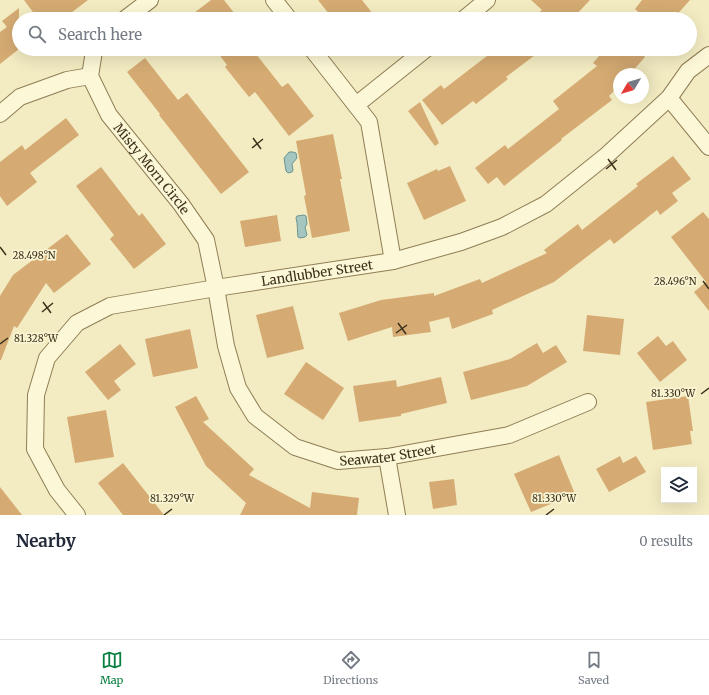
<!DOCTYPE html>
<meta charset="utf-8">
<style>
:root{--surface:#fff;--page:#f2f2f3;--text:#1f2937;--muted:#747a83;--line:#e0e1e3;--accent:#0b8043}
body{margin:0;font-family:Merriweather,serif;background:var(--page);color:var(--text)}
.controls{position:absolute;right:12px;bottom:12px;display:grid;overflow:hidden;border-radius:0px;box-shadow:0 4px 16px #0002}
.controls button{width:36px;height:36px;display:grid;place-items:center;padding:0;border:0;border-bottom:1px solid var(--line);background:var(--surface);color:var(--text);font:20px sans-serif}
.compass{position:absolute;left:613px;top:68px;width:36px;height:36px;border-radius:50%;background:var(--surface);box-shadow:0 4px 16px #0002;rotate:232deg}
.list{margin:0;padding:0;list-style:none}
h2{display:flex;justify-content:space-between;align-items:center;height:52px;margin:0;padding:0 16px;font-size:17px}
h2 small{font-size:13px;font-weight:400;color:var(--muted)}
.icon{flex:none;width:22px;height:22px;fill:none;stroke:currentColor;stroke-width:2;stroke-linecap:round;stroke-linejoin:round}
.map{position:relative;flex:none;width:709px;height:515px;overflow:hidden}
.search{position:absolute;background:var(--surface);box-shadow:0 4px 16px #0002;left:12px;right:12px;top:12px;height:44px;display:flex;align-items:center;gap:10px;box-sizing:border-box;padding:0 14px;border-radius:22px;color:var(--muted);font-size:15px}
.sheet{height:124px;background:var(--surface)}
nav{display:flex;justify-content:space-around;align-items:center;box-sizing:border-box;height:56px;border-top:1px solid var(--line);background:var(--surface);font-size:11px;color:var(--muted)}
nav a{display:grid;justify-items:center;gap:2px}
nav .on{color:var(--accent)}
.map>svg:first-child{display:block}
.water{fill:#a5c5c1;stroke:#6a9591}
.building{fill:#d5ab73}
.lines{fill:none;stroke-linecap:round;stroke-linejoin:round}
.street-casing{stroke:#8f7d56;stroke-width:18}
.street{stroke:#fcf7d6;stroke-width:16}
.ticks{fill:none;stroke:#3d311c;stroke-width:1.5}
.labels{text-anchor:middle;stroke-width:3.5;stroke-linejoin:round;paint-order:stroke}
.street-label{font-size:13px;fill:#3d311c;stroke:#f9f4d2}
.ticks-label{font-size:10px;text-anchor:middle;fill:#3d311c;stroke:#f9f4d2;stroke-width:3.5;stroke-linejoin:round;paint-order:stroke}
</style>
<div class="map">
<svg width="709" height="515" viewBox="0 0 709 515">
<rect width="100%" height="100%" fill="#f3ecc2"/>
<g class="water">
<polygon points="289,152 293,152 296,153 297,158 292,164 293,170 292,172 288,173 286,171 284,158"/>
<path d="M304,215L306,216L307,224L305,227L307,235L305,237L300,238L298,237C297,230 298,225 296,218L297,216Z"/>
</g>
<g class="building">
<polygon points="24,0 88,0 63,19 38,19"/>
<polygon points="211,0 224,0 239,19 186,19"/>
<polygon points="318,0 362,0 377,19 333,19"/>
<polygon points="531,0 590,0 572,19 531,19 542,10"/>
<polygon points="642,0 690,0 673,19 646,19 635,9"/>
<polygon points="19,8 19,49 0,64 0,32 7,27 2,21"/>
<polygon points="215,49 252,49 282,87 288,83 314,116 289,136 255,92 249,97 225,67 227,65"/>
<polygon points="496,49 543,49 506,77 508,79 476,104 473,101 442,125 422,100 441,85 444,89"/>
<polygon points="605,49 636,49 645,57 630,74 619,74 619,86 609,96 612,100 561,139 562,140 504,186 497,177 488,184 475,168 505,145 508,149 559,109 553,101 597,66 593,63"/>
<polygon points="145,58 178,100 187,93 249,172 221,194 159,115 160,114 127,72"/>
<polygon points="420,102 439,143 435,146 408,111"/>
<polygon points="66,118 79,135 30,173 37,182 7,206 0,196 0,162 22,145 25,150"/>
<polygon points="333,134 342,179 340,179 350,231 312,238 304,196 306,195 296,141"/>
<polygon points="673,156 691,179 672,193 678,201 660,215 657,210 614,244 610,239 554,282 492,310 493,314 452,329 449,317 429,322 431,332 393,337 392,327 348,341 339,313 381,300 434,293 434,296 480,279 482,283 547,253 544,250 578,224 582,230 638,186 636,184"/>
<polygon points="450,166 466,201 424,220 407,183 437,169 438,171"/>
<polygon points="101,167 139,216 142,213 166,244 134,269 110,239 114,235 76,186"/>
<polygon points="703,212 709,219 709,311 694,292 706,282 671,237"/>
<polygon points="277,215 281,241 245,247 240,221"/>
<polygon points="67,234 91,264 54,293 46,283 17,328 14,326 1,360 0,360 0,296 13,275"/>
<polygon points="293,306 304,349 267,358 256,315"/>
<polygon points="587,315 624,319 620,355 583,351"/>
<polygon points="190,329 198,368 153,377 145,339"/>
<polygon points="658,336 666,346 673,341 687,360 660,382 637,353"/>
<polygon points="537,343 543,353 556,345 567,362 527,386 471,400 463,372 510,359"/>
<polygon points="120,344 136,364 114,381 121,390 108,400 85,372"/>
<polygon points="306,362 344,388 323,420 284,394"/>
<polygon points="441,377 447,403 401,414 401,416 359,422 353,386 396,380 397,387"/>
<polygon points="196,396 209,419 203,422 254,469 249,475 310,508 312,492 359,498 357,515 240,515 246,503 206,466 175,407"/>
<polygon points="688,396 693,431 690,431 692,444 653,450 646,402"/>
<polygon points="106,410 114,457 75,463 67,417"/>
<polygon points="559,455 575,494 531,512 514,474"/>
<polygon points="620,456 623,463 636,456 646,472 609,492 596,469"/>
<polygon points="123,463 164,515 123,515 98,483"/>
<polygon points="454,479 457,505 433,509 429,482"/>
<polygon points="0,487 22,515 0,515"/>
</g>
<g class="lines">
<g class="street-casing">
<g id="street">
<polyline points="274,0 289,19"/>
<polyline points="125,19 150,0"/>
<polyline points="464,19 487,0"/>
<path id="s1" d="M96,49L94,51L90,76L109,115L181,204L206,240L216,288L226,346L238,388L255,416L295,447L338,461L387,457L509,435L588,402"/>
<polyline points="312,49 369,122 393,261"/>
<polyline points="669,98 709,147"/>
<polyline points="356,105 426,49"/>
<polyline points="0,114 20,97 67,80 90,76"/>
<polyline points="387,457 397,515"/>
<path id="s2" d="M77,515L57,490L35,449L36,395L47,358L77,323L110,306L216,288L393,261L461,242L502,227L546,204L607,155L669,98L688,71L709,55"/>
</g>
</g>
<use href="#street" class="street"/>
</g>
<path class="ticks" d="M253,138L261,149M252,148L263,139M608,159L616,170M606,169L617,160M0,247L6,255M703,281L709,289M43,302L51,313M42,312L53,303M398,323L406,334M396,333L407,325M0,344L8,338M701,394L709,388M164,515L172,509M546,515L554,509"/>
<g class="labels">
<g class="street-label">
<text dy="5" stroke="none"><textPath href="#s1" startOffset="140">Misty Morn Circle</textPath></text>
<text dy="5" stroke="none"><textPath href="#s2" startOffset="464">Landlubber Street</textPath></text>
<text dy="5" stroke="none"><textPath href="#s1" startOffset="560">Seawater Street</textPath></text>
</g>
</g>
<g class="ticks-label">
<text x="34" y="259">28.498°N</text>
<text x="675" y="285">28.496°N</text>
<text x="36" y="342">81.328°W</text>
<text x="673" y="397">81.330°W</text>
<text x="172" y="502">81.329°W</text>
<text x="554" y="502">81.330°W</text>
</g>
</svg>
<div class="controls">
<button><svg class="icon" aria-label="layers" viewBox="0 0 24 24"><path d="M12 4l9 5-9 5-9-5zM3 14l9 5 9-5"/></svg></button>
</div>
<svg class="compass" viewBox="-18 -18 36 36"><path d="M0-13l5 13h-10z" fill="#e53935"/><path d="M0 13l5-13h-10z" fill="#747a83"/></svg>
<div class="search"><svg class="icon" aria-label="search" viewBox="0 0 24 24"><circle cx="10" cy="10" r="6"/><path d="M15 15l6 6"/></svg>Search here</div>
</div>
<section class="sheet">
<h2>Nearby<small>0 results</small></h2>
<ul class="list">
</ul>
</section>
<nav>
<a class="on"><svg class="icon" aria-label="map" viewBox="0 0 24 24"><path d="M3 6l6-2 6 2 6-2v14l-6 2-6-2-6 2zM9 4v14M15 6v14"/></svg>Map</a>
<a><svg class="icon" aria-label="directions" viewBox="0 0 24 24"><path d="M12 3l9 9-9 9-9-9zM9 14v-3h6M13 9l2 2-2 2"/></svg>Directions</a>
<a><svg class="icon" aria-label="saved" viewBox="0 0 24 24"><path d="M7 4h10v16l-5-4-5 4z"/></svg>Saved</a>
</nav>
